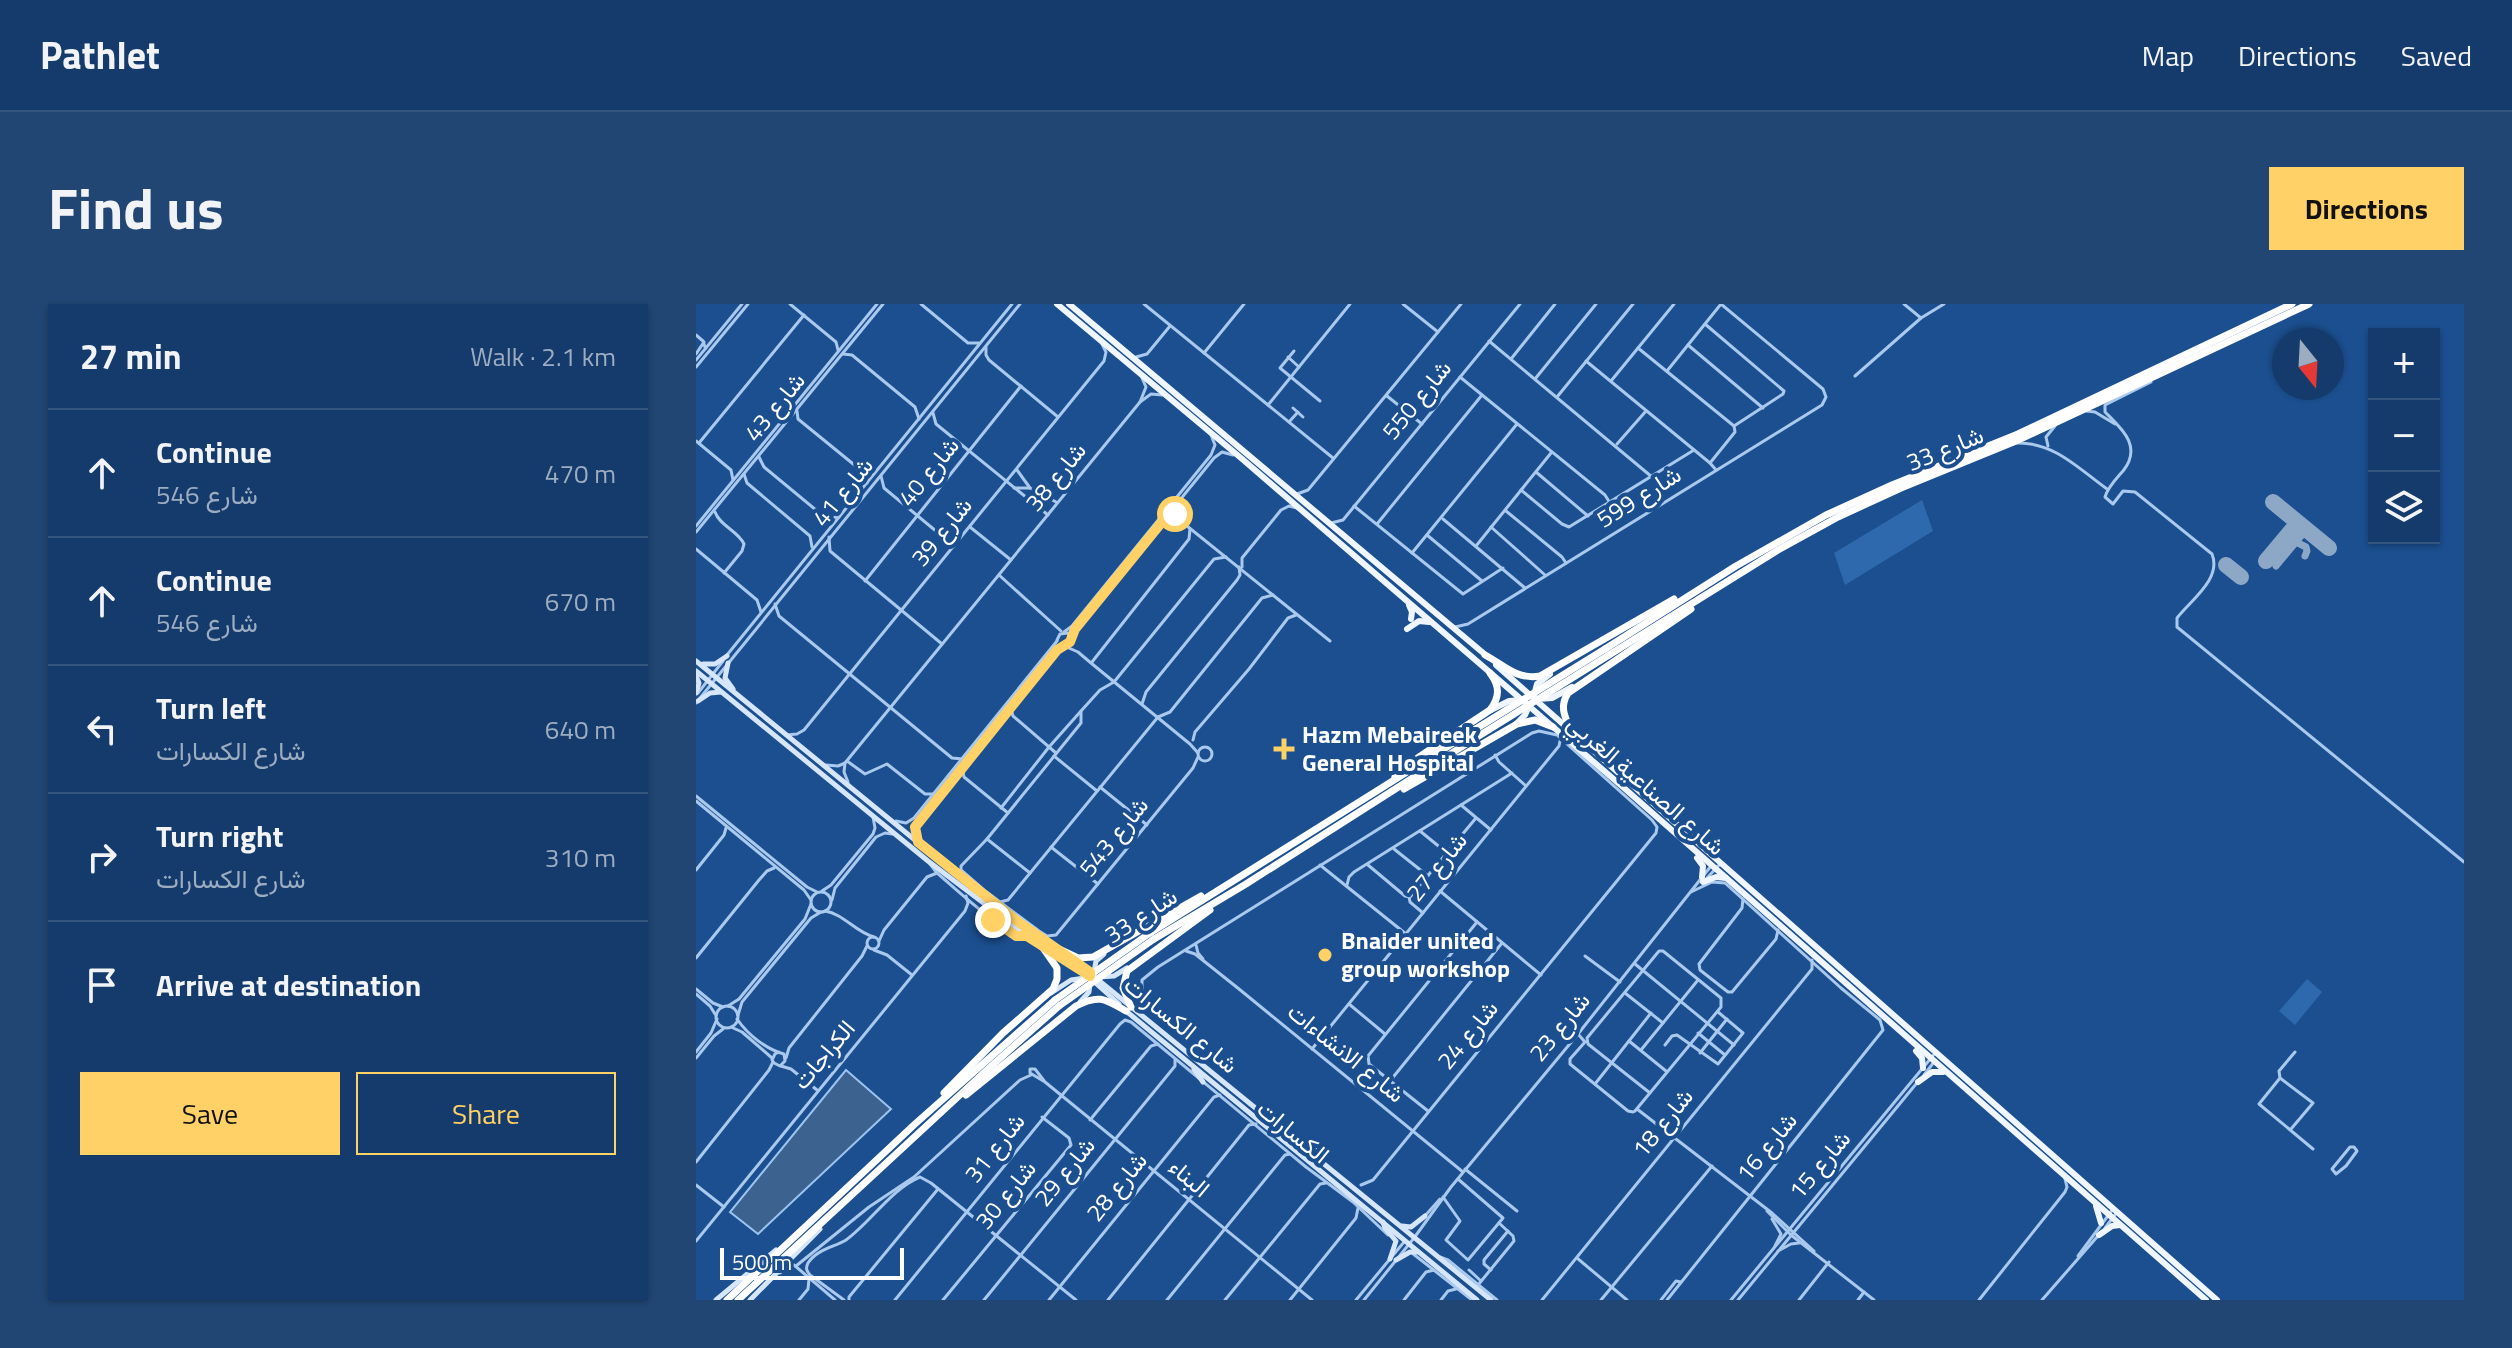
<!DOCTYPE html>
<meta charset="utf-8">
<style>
:root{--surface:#143b6b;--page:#214673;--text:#f1f3f6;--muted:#9dadc1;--line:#33557e;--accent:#ffd166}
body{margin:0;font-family:"Titillium Web",Vazirmatn,sans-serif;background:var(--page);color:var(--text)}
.controls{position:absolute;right:24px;top:24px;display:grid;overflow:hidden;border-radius:0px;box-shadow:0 2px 6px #0004}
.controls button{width:72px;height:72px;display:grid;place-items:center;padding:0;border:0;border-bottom:2px solid var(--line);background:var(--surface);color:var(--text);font:40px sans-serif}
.compass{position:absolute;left:1576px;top:24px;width:72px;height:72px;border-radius:50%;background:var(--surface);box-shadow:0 2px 6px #0004;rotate:162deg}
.scale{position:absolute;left:24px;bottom:20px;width:184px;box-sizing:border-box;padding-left:8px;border:4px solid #fff;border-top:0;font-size:22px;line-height:28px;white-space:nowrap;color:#fff;-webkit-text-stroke:6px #1b4f8f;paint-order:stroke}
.stop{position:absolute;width:24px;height:24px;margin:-18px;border:6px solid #ffd166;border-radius:50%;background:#fff}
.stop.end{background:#ffd166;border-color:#fff;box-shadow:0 2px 8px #0008}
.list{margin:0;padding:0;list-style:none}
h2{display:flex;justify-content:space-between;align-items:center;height:104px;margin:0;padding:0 32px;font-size:34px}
h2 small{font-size:26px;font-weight:400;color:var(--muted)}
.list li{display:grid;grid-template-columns:52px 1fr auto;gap:24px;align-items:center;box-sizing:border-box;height:128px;padding:0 32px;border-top:2px solid var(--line)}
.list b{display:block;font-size:30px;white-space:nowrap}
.list p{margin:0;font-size:26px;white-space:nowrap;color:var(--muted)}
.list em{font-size:26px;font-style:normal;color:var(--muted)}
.actions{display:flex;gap:16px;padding:24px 32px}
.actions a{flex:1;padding:18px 0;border:2px solid var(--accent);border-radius:0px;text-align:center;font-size:28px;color:var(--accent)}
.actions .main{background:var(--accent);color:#111}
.icon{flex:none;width:44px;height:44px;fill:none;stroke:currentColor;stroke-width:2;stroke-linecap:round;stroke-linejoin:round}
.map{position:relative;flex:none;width:1768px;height:996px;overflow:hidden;border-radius:0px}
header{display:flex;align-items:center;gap:48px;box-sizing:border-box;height:112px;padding:0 40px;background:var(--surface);border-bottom:2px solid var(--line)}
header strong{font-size:38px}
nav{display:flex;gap:44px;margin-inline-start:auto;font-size:28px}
.intro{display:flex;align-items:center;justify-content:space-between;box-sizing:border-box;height:192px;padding:0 48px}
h1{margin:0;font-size:56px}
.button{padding:20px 36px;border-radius:0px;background:var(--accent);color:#111;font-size:28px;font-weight:700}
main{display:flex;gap:48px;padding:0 48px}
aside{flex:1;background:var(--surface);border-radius:0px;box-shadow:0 2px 6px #0004}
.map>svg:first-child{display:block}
.green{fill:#2e69ad}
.water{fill:#3c6290;stroke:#9cc4f0;stroke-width:2}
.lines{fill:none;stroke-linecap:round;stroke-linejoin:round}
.taxiway{stroke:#8da7c7;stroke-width:7}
.runway{stroke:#8da7c7;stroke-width:16}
.street{stroke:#a9c9ee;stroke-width:3}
.secondary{stroke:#d6e6fa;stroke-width:5}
.primary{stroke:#f0f6ff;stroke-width:6}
.highway{stroke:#fff;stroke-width:7}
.highway-bridge{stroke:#fff;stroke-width:7}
.route{stroke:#ffd166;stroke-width:10}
.poi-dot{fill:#ffd166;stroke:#1b4f8f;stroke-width:3}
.labels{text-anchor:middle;stroke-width:8;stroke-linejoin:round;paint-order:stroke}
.street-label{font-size:24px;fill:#fff;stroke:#1b4f8f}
.poi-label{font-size:24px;font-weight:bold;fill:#fff;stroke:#1b4f8f;text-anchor:start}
</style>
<header>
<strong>Pathlet</strong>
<nav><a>Map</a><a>Directions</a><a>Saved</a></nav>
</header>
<div class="intro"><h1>Find us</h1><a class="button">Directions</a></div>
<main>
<aside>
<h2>27 min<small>Walk · 2.1 km</small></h2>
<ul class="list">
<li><svg class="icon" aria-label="ahead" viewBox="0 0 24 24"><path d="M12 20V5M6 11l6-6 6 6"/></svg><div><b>Continue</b><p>شارع 546</p></div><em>470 m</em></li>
<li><svg class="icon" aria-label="ahead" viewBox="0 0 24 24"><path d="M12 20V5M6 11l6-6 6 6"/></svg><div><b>Continue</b><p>شارع 546</p></div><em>670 m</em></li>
<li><svg class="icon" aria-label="left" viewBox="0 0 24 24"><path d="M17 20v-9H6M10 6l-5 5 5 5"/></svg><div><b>Turn left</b><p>شارع الكسارات</p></div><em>640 m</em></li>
<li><svg class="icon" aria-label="right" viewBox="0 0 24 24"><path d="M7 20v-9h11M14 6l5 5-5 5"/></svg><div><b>Turn right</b><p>شارع الكسارات</p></div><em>310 m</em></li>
<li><svg class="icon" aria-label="arrive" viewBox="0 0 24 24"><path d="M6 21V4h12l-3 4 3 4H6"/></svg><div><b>Arrive at destination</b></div></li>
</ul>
<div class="actions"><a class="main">Save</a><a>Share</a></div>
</aside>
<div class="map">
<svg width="1768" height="996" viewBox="0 0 1768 996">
<rect width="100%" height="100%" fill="#1b4f8f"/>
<g class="green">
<polygon points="1226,196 1237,227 1149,281 1138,249"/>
<polygon points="1611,675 1626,688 1599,721 1583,707"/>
</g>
<polygon class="water" points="150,766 195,805 62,930 34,908"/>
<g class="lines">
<g class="taxiway">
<polyline points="1600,238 1610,243 1611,247 1609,252"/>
<polyline points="1580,262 1610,226"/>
</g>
<g class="runway">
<polyline points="1577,198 1633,244"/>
<polyline points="1570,257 1601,220"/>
<polyline points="1530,261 1545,273"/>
</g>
<g class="street">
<polyline points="94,0 140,38 142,46"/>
<polyline points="225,0 272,39 283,39"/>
<polyline points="448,0 637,154"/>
<polyline points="707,0 742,28"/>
<polyline points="1208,0 1225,14"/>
<polyline points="1009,20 1088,87 1087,90 1038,122 1039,128 1014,159"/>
<polyline points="0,31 7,37 9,43"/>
<polyline points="793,37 956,173"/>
<polyline points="992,41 1067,104"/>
<polyline points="290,43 290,51 293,56 362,113"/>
<polyline points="942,44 1038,122"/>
<polyline points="598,47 584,64 624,97"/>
<polyline points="508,49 548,0"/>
<polyline points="0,50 8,38"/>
<polyline points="147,50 156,51 219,103 223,115"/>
<polyline points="440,53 451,50 474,22"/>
<polyline points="592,53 603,63"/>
<polyline points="815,55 859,0"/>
<polyline points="0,56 46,0"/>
<polyline points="890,57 1014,159 1020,166"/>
<polyline points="0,63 52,0"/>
<polyline points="971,67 1025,0"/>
<polyline points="1159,72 1225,14 1248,0"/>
<polyline points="764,73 909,191 914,199"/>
<polyline points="839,75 900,0"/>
<polyline points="915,77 978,0"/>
<path d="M1455,78L1409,101V108C1425,124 1447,142 1427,167C1420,175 1412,183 1409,193L1417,200L1427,187L1439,188L1516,250C1526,275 1495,296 1481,314V323L1768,558"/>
<polyline points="691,92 726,120"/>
<polyline points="861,93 937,0"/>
<polyline points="444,98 455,90 466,91"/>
<polyline points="572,101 654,0"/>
<polyline points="597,104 607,113"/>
<polyline points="101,107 102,115 167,168 171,179"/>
<polyline points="1390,107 1399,108 1419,120"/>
<polyline points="237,109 240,120 352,211"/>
<polyline points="593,118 602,108"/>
<polyline points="0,137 35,166 37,176"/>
<polyline points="3,139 108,11"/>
<path d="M1321,139C1358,138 1383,165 1411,185"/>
<polyline points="921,140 950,107"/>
<polyline points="1352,142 1350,133 1359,122"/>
<polyline points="63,153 68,163 126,211 132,214 143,213"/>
<polyline points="321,166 334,184 360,198"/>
<polyline points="840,168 892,212"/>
<polyline points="48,170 51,179 114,232 116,243"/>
<polyline points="185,172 188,184 258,242"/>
<polyline points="318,184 334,184"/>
<polyline points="825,186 866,220 873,223 998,146"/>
<polyline points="601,190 612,186 765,0"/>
<polyline points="658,202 767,290 807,264"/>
<polyline points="478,203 481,214 634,337"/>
<polyline points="810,207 866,253 870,259"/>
<path d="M19,208C24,222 42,227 48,240L46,247L28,269"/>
<polyline points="747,215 829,284"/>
<polyline points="635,219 647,216 824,0"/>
<polyline points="681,220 786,91"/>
<polyline points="0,222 181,0"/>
<polyline points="274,223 315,256"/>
<polyline points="795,223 849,271"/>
<polyline points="0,228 187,0"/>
<polyline points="731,231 786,277"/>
<polyline points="133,233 134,247 246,340"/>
<polyline points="780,242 855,149"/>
<polyline points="0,245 61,296 65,308"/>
<polyline points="716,249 821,120"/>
<polyline points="546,263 546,254 585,206 593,202 601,204"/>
<polyline points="303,271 365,327"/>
<polyline points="169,277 325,82"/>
<polyline points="79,300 83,312 256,454 267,455"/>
<polyline points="759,323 772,320 1126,101 1130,93 1127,85 1025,0"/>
<polyline points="368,328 376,322 515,151 519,141 515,131"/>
<polyline points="375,334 379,325 518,154 526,148 537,151"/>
<polyline points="361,336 364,330 372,329 374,337 369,342"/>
<polyline points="366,341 382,348 395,359 494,440 502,449"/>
<polyline points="31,351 316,0"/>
<polyline points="396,358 493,235 494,225"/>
<polyline points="2,389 27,357"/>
<polyline points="0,399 324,0"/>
<polyline points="446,400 450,388 541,276 544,271 543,263"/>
<polyline points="315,405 317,412 360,449"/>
<polyline points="91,431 101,430 108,426 408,57 410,48 406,40"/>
<polyline points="497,436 499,428 553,365 592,314 600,311"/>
<circle cx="509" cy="450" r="7"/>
<polyline points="799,451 803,458 830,482"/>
<polyline points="358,452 401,487"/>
<polyline points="502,453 497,464 360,631 351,632 343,627 288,586 265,566 265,562 291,535 385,419 385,407 404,386 418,378 518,255 530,253"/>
<polyline points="151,457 169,470 191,460 229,490 238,490"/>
<polyline points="149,459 148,468 152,478"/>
<polyline points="130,461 142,462 149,459 444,98 450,83 446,74"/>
<polyline points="266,462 268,473 312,509"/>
<polyline points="404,483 451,521"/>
<polyline points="0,492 111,583 121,588"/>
<polyline points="0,497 108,586 115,596"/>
<polyline points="765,501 795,526"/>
<polyline points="305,504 353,443 385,407"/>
<polyline points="200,517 210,519 218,514 361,337"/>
<polyline points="724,527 751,549"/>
<polyline points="291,535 334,569"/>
<polyline points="222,538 218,525 221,517 361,346 367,342"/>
<polyline points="355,543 402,580"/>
<polyline points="698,545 732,572"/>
<path d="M234,560L241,569C259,584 310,633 331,632"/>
<polyline points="624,561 710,630"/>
<polyline points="672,561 709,592 714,593 780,514"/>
<polyline points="0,566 28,531 30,524"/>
<polyline points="1011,574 1024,560"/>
<polyline points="651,581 653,573 658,568 816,469"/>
<polyline points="126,587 135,581 177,530 179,524 177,513"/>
<polyline points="744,587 845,671"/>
<circle cx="125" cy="598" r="10"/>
<polyline points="713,593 714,598 727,609"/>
<polyline points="1047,595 1046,604 1003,660 1004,666 1032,688 1036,688 1080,635 1082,626"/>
<polyline points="136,596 139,584 180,533 189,529 196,530"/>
<polyline points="304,598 312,596 462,413 474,408 566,294 577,291"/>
<path d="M129,607C148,610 159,628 178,633"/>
<circle cx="177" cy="639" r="6"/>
<polyline points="183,637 188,626 231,573 241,569"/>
<polyline points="500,641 502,649 507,655"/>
<polyline points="178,646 191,651 216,671"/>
<polyline points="490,647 499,650 543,685 767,868"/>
<polyline points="889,652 924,678"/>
<polyline points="0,654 63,576 71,567 78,564"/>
<polyline points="939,660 1038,741"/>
<polyline points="0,685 17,699 27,703"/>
<polyline points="929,689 967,719"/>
<polyline points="0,690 14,702 19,710"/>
<polyline points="653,700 689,730"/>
<polyline points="32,702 43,695 109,615 115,600"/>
<circle cx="31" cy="713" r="11"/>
<polyline points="437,704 449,704 446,696 446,676 462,663 836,429 843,427 861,431 956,516 961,523 960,529 677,876 665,881"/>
<polyline points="42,711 46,698 115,614 125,608"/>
<path d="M41,715C52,731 70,745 88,750L89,757L84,762L78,759L76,756L79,750L83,748"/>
<polyline points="35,723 46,728 76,754"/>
<polyline points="1002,729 1029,751"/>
<polyline points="882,730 889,738 874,755 874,760 932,807 937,808 939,807 1025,703 1025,694 967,647 963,647 891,734 892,740 954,789"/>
<polyline points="933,737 970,767"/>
<polyline points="969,741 976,732 981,731 1022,760 1047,729 1022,708"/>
<polyline points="616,745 863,442 864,437"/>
<polyline points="945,746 1002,676"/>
<polyline points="0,748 15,729 21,715"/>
<polyline points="1599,748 1583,767 1584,774 1563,800 1617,845"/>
<polyline points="1004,749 1031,715"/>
<polyline points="0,754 18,732 27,725"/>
<polyline points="90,754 93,744 166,652 171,642"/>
<polyline points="85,762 95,765 121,786"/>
<polyline points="1228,771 1238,758"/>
<polyline points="1584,774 1617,799 1595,825"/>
<polyline points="694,777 806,639"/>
<polyline points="349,778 339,765 334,765 334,769 349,778 616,996"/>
<polyline points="899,780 955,709"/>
<polyline points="941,805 1076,909 1118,947"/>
<polyline points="732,807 673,760 672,752 781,618"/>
<polyline points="394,816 455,742 462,740"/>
<polygon points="1654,843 1658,843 1661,847 1650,862 1640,870 1636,865"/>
<polyline points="0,858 73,766 77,758"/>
<polyline points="769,865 821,907"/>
<polyline points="0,881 28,903"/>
<polyline points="747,893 764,917 750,936 772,956 807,914 762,875"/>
<polyline points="1071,907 1095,931 1178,996"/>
<polyline points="728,913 744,895"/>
<polyline points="1076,915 1085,930 1079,942"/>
<polyline points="1409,924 1421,908"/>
<polyline points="0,937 269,607 272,599 270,592"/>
<polyline points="1082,947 1095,940 1103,939"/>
<polyline points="716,949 776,996"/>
<polyline points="1382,952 1417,905"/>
<polyline points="744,953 752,956 801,996"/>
<polyline points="881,954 931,996"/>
<polyline points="100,962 173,903 218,873 324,776 335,771"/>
<polyline points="773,966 785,977"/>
<polyline points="795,966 788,960 788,956 812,927"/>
<polyline points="84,969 92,962 98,961 139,996"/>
<polyline points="782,981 818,937 817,932 803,919"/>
<polyline points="103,996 112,985 113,975"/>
<path d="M148,996L114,971C111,967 109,965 112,959C121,945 139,943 150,936C175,918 195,885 224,873L235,879L380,996"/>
<polyline points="153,996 153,993 242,885"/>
<polyline points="199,996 424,720 429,716 435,718 610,863 657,898 692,931"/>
<polyline points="247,996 375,841 373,834 346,813"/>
<polyline points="288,996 479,762 479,756"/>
<polyline points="353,996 518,793 524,791"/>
<polyline points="412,996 553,821 560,820"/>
<polyline points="471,996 589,851 594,850"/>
<polyline points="529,996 624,880 630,879"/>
<polyline points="594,996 660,914 662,904"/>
<polyline points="660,996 708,938"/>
<polyline points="668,996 718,934 755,883 882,730 1015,562"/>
<polyline points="708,996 730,968 738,966"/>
<polyline points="745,996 752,987 760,985"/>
<polyline points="846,996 1116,665 1116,656"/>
<polyline points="905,996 1016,862"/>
<polyline points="965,996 980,977 985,978"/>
<polyline points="971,996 1187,726 1184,716 1145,684 1029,579 1016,578 995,588"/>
<polyline points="1035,996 1240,748"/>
<polyline points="1042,996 1220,780"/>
<polyline points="1103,996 1133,958"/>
<polyline points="1162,996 1168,988"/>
<polyline points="1283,996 1369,888 1371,883 1369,875"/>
<polyline points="1346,996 1401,933"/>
</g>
<g class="secondary">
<polyline points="0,357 285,590 366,647"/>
<polyline points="32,359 29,374 37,385"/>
<polyline points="7,360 19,360 31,352"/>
<polyline points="0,367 232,557 331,632 394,674 423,700"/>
<polyline points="0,372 3,379 0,389"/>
<polyline points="2,397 14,389 25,388"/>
<polyline points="374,653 795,996"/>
<polyline points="398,668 400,657 408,650"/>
<polyline points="403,673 418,672 431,664"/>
<polyline points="355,689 375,676 389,674"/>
<polyline points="384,698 393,688 394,680"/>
<polyline points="430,707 781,996"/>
<polyline points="497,750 508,753"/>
<polyline points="498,765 507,778"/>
<polyline points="616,841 623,853"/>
<polyline points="687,918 689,924 700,937 694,955"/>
<polyline points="706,922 715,923 729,912"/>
<polyline points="700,956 714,948 721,948"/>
<polyline points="20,996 80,946"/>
<polyline points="54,996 124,925"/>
</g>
<g class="primary">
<polyline points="361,0 545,154 928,484 1510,996"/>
<polyline points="373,0 792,353"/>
<polyline points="713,301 716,308 715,315"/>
<polyline points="711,325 723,317 733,318"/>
<polyline points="800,361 1521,996"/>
<polyline points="838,391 841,380 854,370"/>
<polyline points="842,395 856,394 876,383"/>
<polyline points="795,406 813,397 825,396"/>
<polyline points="820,420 829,411 832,404 830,400"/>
<polyline points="1001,554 1007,562 1006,573"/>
<polyline points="1007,578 1020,573 1030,574"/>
<polyline points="1220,747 1226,754 1227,764"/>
<polyline points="1222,778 1236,768 1247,768"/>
<polyline points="1400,902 1405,919"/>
<polyline points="1403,931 1416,922 1424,921"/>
</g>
<g class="highway">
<polyline points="909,345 1040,262 1130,211 1196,181 1322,130 1596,0"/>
<path d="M789,351C808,361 820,376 844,372L978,295"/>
<polyline points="913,351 1082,246 1142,213 1205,184 1320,137 1613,0"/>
<path d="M875,427C869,413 863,403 872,389L995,305"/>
<path d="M699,473L723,453L794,406C804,393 804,382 794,369"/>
<polyline points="708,485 821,420 839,416 857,423"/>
<polyline points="454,629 778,426"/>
<polyline points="458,635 550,580 781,433"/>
<polyline points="365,646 382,654 397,653 505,592"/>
<polyline points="435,703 427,684 431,667 514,606"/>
<polyline points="248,789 307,729 357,685 361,675 361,664 345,641"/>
<path d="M270,791L380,702C403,690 409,695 430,707"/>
<polyline points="31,996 219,820 359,696"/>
<polyline points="42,996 292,765 363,702"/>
</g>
<g class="highway-bridge">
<polyline points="778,426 909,345"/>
<polyline points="781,433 913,351"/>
<polyline points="359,696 454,629"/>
<polyline points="363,702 458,635"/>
</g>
</g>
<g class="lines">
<polyline class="route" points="297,616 320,632 331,632 394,672 394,668 321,617 222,538 219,523 361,346 374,338 379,325 478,203 479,210"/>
</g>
<g class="poi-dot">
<path d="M584 433h8v8h8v8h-8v8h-8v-8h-8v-8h8z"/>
<circle cx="629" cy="651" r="8"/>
</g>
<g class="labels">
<g class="street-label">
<text transform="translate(721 96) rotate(-51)" y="8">شارع 550</text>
<text transform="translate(79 103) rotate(-51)" y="8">شارع 43</text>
<text transform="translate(1249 145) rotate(-22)" y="8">شارع 33</text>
<text transform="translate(233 168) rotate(-51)" y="8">شارع 40</text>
<text transform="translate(360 173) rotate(-51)" y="8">شارع 38</text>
<text transform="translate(147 188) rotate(-51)" y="8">شارع 41</text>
<text transform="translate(943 193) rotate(-32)" y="8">شارع 599</text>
<text transform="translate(246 228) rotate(-51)" y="8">شارع 39</text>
<text transform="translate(950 481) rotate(41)" y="8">شارع الصناعية الغربي</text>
<text transform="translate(418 533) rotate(-51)" y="8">شارع 543</text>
<text transform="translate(741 563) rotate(-51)" y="8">شارع 27</text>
<text transform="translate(445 612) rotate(-33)" y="8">شارع 33</text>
<text transform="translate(485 721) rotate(39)" y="8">شارع الكسارات</text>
<text transform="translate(864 723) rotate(-51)" y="8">شارع 23</text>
<text transform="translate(772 731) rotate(-51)" y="8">شارع 24</text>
<text transform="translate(650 749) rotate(39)" y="8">شارع الانشاءات</text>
<text transform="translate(128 751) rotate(-50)" y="8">الكراجات</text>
<text transform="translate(967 819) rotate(-51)" y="8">شارع 18</text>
<text transform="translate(597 828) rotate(39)" y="8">الكسارات</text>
<text transform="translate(1071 843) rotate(-51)" y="8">شارع 16</text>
<text transform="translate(299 844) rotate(-52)" y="8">شارع 31</text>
<text transform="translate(1124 861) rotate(-50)" y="8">شارع 15</text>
<text transform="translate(369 868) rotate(-51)" y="8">شارع 29</text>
<text transform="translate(493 874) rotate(40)" y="8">البناء</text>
<text transform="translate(421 883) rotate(-51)" y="8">شارع 28</text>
<text transform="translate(310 891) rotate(-51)" y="8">شارع 30</text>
</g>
<g class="poi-label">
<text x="606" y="439">Hazm Mebaireek<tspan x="606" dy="28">General Hospital</tspan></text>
<text x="645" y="645">Bnaider united<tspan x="645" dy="28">group workshop</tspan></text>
</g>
</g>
</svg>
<div class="controls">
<button>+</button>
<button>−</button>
<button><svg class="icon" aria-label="layers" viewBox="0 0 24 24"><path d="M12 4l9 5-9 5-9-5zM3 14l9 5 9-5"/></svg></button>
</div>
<svg class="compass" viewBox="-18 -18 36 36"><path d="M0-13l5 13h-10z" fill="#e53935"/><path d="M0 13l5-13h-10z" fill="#9dadc1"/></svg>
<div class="scale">500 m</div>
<div class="stop" style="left:479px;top:210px"></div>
<div class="stop end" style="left:297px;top:616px"></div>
</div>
</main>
